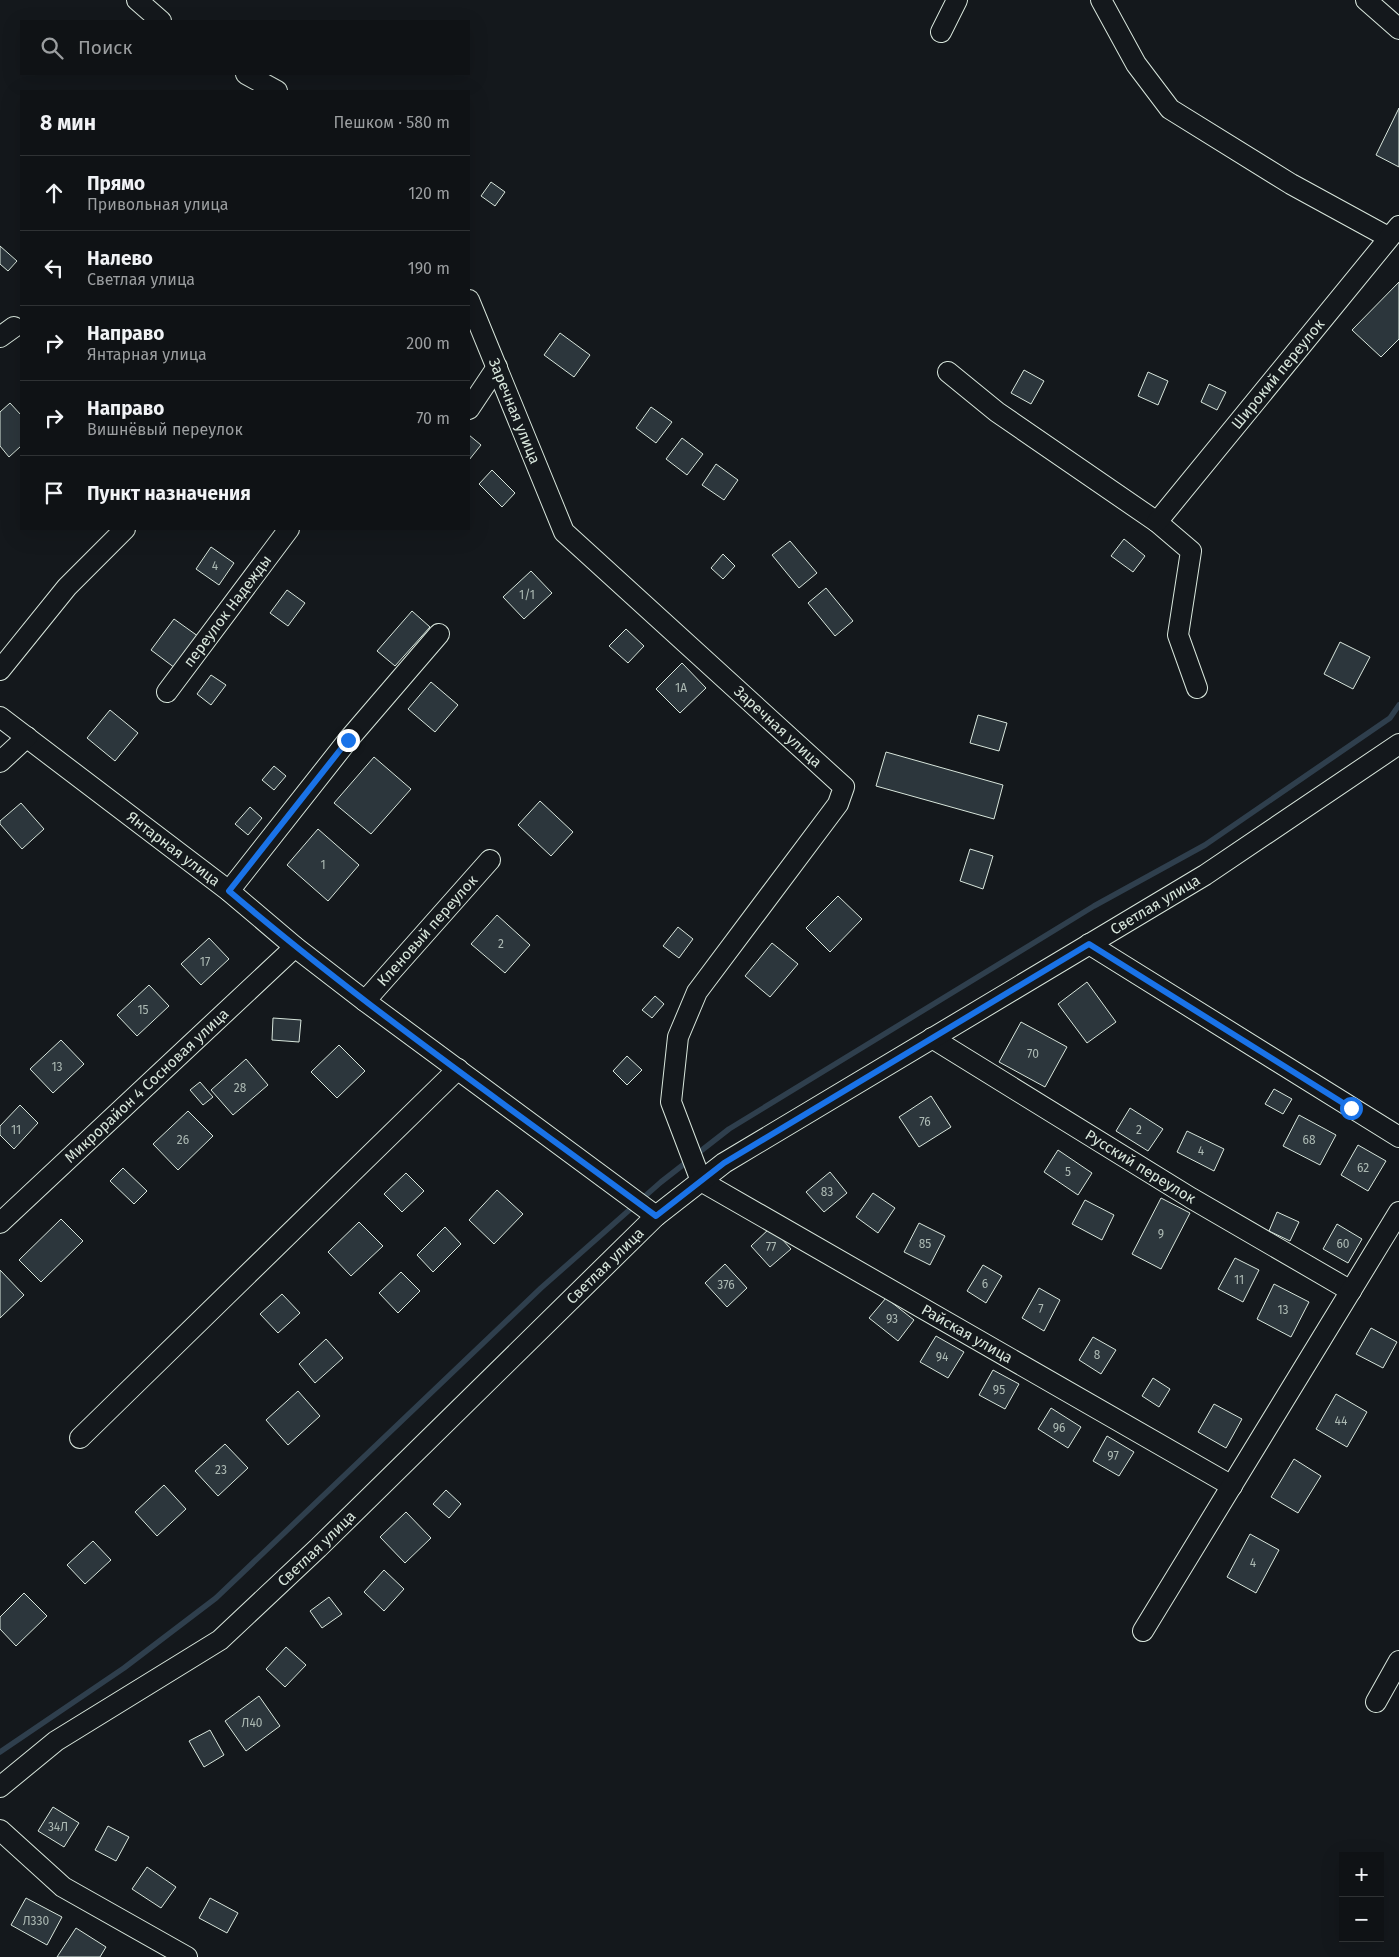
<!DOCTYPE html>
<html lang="ru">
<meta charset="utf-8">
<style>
:root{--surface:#0f1215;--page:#181b1e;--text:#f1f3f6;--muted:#9b9ea0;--line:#2f3234}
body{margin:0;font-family:"Fira Sans",sans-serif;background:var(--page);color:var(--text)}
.controls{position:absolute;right:15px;bottom:15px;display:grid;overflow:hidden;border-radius:0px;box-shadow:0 5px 20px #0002}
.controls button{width:45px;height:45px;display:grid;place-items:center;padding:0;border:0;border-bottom:1px solid var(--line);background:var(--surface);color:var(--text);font:25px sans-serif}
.stop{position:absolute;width:15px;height:15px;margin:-11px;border:4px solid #1a73e8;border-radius:50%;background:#fff}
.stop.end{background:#1a73e8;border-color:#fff;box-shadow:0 1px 5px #0008}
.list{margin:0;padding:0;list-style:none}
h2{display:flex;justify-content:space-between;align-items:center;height:65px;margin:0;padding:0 20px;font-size:21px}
h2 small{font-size:16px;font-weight:400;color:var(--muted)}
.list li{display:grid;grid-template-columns:32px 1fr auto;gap:15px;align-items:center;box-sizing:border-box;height:75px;padding:0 20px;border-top:1px solid var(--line)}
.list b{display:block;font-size:19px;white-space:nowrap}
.list p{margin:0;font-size:16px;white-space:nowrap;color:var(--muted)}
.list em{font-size:16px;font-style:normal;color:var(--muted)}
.icon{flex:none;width:28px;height:28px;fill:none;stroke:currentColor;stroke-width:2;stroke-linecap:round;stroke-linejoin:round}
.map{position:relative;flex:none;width:1399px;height:1957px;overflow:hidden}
.search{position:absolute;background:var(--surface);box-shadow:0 5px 20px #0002;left:20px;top:20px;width:450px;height:55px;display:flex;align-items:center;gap:12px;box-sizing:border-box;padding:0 18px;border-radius:0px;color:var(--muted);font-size:19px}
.panel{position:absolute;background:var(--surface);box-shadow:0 5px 20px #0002;left:20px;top:90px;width:450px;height:440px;border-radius:0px}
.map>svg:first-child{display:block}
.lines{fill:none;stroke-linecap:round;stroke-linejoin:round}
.stream{stroke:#2f3f4d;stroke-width:5.5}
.building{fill:#2c363c;stroke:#d8e6dc}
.minor-casing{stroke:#d8e6dc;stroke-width:22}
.minor{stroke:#14181c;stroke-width:20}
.route{stroke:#1a73e8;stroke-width:6}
.labels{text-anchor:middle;stroke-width:4;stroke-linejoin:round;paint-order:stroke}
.number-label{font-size:12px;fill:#adbab4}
.street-label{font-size:15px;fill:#d8e6dc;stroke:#14181c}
</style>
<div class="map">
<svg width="1399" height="1957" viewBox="0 0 1399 1957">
<rect width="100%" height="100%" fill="#14181c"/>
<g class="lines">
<polyline class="stream" points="0,1752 124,1668 216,1598 541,1288 661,1182 729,1129 1094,906 1205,845 1390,718 1399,705"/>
</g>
<g class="building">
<polygon points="1399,108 1399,167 1376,155"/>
<polygon points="491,182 505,192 495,206 481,196"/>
<polygon points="0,246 17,261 8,271 0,264"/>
<polygon points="1399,282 1399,339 1381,357 1352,330"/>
<polygon points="560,333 590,355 574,377 544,355"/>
<polygon points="1024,370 1044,381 1031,404 1011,393"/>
<polygon points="1148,372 1168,381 1158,405 1138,396"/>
<polygon points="1209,384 1226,392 1217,410 1201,402"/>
<polygon points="10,403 21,415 21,446 9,457 0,446 0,412"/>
<polygon points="651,407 672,422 656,443 636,428"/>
<polygon points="469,435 481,445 469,460"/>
<polygon points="682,438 703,454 687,475 666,459"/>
<polygon points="716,464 738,480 724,500 702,485"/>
<polygon points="492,470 515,493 502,507 479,484"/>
<polygon points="1124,539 1145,556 1133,572 1111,556"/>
<polygon points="790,541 817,573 799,588 772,555"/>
<polygon points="211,547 234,563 219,585 196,569"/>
<polygon points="723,554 735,566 723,579 711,568"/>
<polygon points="531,571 552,593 524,619 503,597"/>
<polygon points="826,588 853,621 835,636 808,603"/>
<polygon points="287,590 305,603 288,626 270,613"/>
<polygon points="412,611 430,627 395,666 377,651"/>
<polygon points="174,619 202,639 179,671 151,650"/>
<polygon points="626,629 644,646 628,663 609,646"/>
<polygon points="1340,642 1370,657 1353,689 1324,674"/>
<polygon points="682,663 706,688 680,713 656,689"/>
<polygon points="211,675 226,685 211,705 197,694"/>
<polygon points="431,682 458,705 435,732 408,709"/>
<polygon points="110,710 138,733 115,761 87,738"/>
<polygon points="978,715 1007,723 999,751 970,743"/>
<polygon points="886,752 1003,785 994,819 876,786"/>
<polygon points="374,757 411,789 371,834 334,803"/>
<polygon points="274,766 286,776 274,790 262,780"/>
<polygon points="540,801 573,832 551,856 518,825"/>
<polygon points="21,803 44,829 22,849 0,824 0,821"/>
<polygon points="250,807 262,818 248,835 235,824"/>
<polygon points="318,829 359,865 328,901 287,865"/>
<polygon points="970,849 993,856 983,889 960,881"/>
<polygon points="838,896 862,919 830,952 806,928"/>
<polygon points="497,915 530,945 505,973 471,944"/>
<polygon points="678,927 693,939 679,958 663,946"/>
<polygon points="209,938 229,959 201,985 181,964"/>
<polygon points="772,943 798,964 770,997 745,976"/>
<polygon points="1087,982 1116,1022 1087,1043 1058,1004"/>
<polygon points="149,985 169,1006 137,1036 117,1015"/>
<polygon points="655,996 664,1004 652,1018 642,1010"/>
<polygon points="273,1018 301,1020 299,1042 272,1040"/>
<polygon points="1021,1022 1067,1047 1045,1087 999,1062"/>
<polygon points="61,1040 84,1064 53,1093 30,1069"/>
<polygon points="339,1045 365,1071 337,1098 311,1072"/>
<polygon points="627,1056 642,1070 627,1085 613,1071"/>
<polygon points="246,1059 268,1085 233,1115 211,1090"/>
<polygon points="200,1082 213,1097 203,1105 190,1090"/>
<polygon points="1274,1089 1292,1099 1283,1114 1265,1104"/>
<polygon points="931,1096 951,1127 919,1147 899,1117"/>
<polygon points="20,1105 38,1123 14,1149 0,1135 0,1126"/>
<polygon points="1130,1108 1163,1129 1148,1151 1116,1131"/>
<polygon points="188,1111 213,1136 178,1170 153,1144"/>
<polygon points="1299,1115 1336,1135 1320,1165 1283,1146"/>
<polygon points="1187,1131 1224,1149 1214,1171 1177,1152"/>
<polygon points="1358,1145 1386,1161 1368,1191 1341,1175"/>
<polygon points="1058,1150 1092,1173 1078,1195 1044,1172"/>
<polygon points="123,1168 147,1191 134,1204 110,1181"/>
<polygon points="830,1172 847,1193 824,1212 806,1192"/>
<polygon points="406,1173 424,1191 402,1212 384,1194"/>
<polygon points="497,1190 523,1214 494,1244 469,1220"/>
<polygon points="873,1193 895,1208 878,1233 856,1217"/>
<polygon points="1161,1198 1190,1213 1161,1269 1132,1254"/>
<polygon points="1085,1200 1114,1215 1102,1240 1072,1224"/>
<polygon points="1277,1212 1299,1222 1290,1241 1269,1231"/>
<polygon points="61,1219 83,1241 41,1282 19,1260"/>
<polygon points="359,1222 383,1246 351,1276 328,1252"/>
<polygon points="919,1223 945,1236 930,1265 904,1252"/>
<polygon points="1337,1224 1362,1239 1348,1263 1323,1249"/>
<polygon points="445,1227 461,1244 433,1272 417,1255"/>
<polygon points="771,1227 791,1249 770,1267 751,1246"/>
<polygon points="1235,1258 1259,1270 1243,1302 1218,1289"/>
<polygon points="725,1264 747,1288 727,1307 705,1283"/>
<polygon points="983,1265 1002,1276 986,1303 967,1291"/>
<polygon points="0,1270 24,1295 0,1318"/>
<polygon points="401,1272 420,1291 398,1313 379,1293"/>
<polygon points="1274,1284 1309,1302 1291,1337 1257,1319"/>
<polygon points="1039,1288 1060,1300 1044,1331 1022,1318"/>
<polygon points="282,1294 300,1313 278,1333 260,1314"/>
<polygon points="886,1298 914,1320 898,1341 869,1318"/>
<polygon points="1371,1328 1397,1342 1383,1368 1356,1354"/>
<polygon points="936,1336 964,1352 948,1378 920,1362"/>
<polygon points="1093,1337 1116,1350 1101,1374 1079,1360"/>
<polygon points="326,1339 343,1358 315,1383 299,1364"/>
<polygon points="993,1370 1019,1384 1005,1409 979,1395"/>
<polygon points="1153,1378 1170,1389 1159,1407 1142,1396"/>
<polygon points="298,1391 320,1416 288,1445 266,1420"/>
<polygon points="1336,1394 1367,1412 1347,1447 1316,1429"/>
<polygon points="1214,1404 1242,1419 1226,1448 1198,1432"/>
<polygon points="1051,1408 1081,1427 1068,1448 1038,1429"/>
<polygon points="1107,1436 1134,1452 1119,1476 1093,1461"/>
<polygon points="225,1444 248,1468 218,1496 195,1471"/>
<polygon points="1294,1459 1321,1476 1298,1513 1271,1497"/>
<polygon points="164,1485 186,1509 157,1536 135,1512"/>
<polygon points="446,1490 461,1504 449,1518 433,1504"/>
<polygon points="406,1512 431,1538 405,1563 380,1537"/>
<polygon points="1250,1534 1279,1550 1256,1593 1227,1577"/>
<polygon points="93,1541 111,1560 85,1584 67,1565"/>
<polygon points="384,1570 404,1589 384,1611 364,1592"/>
<polygon points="24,1593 47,1616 16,1646 0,1629 0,1617"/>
<polygon points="329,1597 342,1614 322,1628 310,1611"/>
<polygon points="286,1647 306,1665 285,1687 266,1669"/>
<polygon points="259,1696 280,1726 246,1751 225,1721"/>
<polygon points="210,1730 224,1755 204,1767 189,1741"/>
<polygon points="53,1807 79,1823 64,1847 38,1831"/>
<polygon points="108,1826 129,1837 116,1861 95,1850"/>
<polygon points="147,1867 176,1887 161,1908 132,1889"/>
<polygon points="26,1898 62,1917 47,1945 11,1925"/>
<polygon points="210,1898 238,1913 227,1933 199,1918"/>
<polygon points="76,1928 106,1947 100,1957 57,1957"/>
</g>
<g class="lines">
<g class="minor-casing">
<g id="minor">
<polyline points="137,0 161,21"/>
<polyline points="1101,0 1136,64 1170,109 1291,184 1388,237"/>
<polyline points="1366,0 1399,29"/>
<polyline points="941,32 957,0"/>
<polyline points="246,74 277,91"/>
<path id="s1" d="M469,300L564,532L844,787L838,804L697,992L678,1037L671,1102L701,1181L1232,1486"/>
<polyline points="0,337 14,327"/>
<polyline points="948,372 997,412 1157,522 1191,551 1178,635 1197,688"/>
<polyline points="469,409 497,367"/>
<path id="s2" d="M1157,522L1399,226"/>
<polyline points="0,670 67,587 125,529"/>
<path id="s3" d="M167,692L289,529"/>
<path id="s4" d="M0,717L229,891L295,947L365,1001L656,1216"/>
<polyline points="0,762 27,737"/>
<polyline points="229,891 348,740 439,634"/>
<polyline points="1089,944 1399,1137"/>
<path id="s5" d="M365,1001L490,860"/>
<path id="s6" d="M932,1038L1191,1198L1351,1291"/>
<path id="s7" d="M0,1223L295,947"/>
<polyline points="80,1438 458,1069"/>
<polyline points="1143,1631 1399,1212"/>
<polyline points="1376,1702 1399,1661"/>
<path id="s8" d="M0,1787L56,1741L220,1640L318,1548L656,1216L724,1163L1205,875L1399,744"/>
<polyline points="0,1830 63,1887 187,1957"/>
</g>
</g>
<use href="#minor" class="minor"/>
</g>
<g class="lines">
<path class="route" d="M348,740L229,891C365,1007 513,1110 656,1216L724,1163L1089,944L1351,1108"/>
</g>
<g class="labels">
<g class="number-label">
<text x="215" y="570">4</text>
<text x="527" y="599">1/1</text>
<text x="681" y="692">1А</text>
<text x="323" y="869">1</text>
<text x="501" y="948">2</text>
<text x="205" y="966">17</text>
<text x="143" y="1014">15</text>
<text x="1033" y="1058">70</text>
<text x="57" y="1071">13</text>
<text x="240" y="1092">28</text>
<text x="925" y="1126">76</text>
<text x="16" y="1134">11</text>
<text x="1139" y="1134">2</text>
<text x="183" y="1144">26</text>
<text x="1309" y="1144">68</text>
<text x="1201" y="1155">4</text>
<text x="1363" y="1172">62</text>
<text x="1068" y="1176">5</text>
<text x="827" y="1196">83</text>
<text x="1161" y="1238">9</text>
<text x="925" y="1248">85</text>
<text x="1343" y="1248">60</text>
<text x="771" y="1251">77</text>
<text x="1239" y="1284">11</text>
<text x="985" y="1288">6</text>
<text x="726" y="1289">376</text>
<text x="1041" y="1313">7</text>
<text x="1283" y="1314">13</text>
<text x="892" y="1323">93</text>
<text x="1097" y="1359">8</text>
<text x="942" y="1361">94</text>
<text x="999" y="1394">95</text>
<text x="1341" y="1425">44</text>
<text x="1059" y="1432">96</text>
<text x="1113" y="1460">97</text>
<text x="221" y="1474">23</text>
<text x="1253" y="1567">4</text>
<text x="252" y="1727">Л40</text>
<text x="58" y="1831">34Л</text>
<text x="36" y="1925">Л330</text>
</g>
<g class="street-label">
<text dy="5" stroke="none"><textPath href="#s2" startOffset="191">Широкий переулок</textPath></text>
<text dy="5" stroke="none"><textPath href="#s1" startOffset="120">Заречная улица</textPath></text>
<text dy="5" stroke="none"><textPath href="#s3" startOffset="101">переулок Надежды</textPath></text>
<text dy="5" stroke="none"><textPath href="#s1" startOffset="540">Заречная улица</textPath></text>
<text dy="5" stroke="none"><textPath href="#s4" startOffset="218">Янтарная улица</textPath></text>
<text dy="5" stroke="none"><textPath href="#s8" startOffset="1462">Светлая улица</textPath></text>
<text dy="5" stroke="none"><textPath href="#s5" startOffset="94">Кленовый переулок</textPath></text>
<text dy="5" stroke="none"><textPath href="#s7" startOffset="201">Микрорайон 4 Сосновая улица</textPath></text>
<text dy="5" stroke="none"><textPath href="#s6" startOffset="245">Русский переулок</textPath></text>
<text dy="5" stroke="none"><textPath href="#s8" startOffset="802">Светлая улица</textPath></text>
<text dy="5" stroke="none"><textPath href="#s1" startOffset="1388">Райская улица</textPath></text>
<text dy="5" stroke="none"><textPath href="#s8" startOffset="398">Светлая улица</textPath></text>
</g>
</g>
</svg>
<div class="controls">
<button>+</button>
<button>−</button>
</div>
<div class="stop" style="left:1351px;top:1108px"></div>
<div class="stop end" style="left:348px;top:740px"></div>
<div class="search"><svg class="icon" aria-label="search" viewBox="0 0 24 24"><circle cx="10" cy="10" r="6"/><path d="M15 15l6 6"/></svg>Поиск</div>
<section class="panel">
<h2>8 мин<small>Пешком · 580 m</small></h2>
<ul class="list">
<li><svg class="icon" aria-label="ahead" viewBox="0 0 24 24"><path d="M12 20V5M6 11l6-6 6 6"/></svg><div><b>Прямо</b><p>Привольная улица</p></div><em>120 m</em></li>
<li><svg class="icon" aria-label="left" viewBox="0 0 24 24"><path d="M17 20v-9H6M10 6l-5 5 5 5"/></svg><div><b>Налево</b><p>Светлая улица</p></div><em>190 m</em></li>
<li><svg class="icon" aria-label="right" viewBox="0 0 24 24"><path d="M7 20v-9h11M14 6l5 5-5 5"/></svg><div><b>Направо</b><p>Янтарная улица</p></div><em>200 m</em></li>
<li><svg class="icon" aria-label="right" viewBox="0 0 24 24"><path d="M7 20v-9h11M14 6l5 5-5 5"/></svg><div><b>Направо</b><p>Вишнёвый переулок</p></div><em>70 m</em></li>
<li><svg class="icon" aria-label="arrive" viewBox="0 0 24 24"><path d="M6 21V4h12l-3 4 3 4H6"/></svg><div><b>Пункт назначения</b></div></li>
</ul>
</section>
</div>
